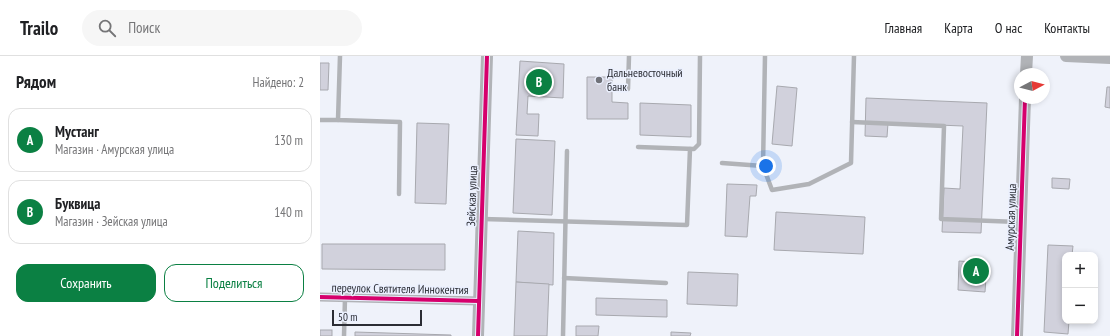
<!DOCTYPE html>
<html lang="ru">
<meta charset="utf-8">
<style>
:root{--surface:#fff;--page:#f6f6f6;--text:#202124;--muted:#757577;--line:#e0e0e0;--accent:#0b8043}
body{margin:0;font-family:"PT Sans Narrow",sans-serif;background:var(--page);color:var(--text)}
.controls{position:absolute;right:12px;bottom:12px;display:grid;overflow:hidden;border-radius:8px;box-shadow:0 2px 6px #0003}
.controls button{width:36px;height:36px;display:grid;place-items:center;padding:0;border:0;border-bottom:1px solid var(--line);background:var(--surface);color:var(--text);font:20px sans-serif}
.compass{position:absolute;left:694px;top:12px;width:36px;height:36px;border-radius:50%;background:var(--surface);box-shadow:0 2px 6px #0003;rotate:83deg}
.scale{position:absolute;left:12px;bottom:10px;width:90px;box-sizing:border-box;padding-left:4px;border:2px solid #2b2d34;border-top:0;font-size:11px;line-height:14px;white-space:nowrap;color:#2b2d34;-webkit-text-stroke:3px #ebf0fe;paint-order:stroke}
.you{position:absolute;left:446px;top:110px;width:14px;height:14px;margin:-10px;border:3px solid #fff;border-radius:50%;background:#1a73e8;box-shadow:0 0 0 6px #1a73e833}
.badge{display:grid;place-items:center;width:26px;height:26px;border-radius:50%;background:var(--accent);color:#fff;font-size:13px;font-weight:700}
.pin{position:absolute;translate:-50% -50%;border:2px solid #fff;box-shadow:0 1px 4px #0006}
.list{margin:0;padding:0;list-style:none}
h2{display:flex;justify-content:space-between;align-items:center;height:52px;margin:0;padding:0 16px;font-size:17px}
h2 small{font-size:13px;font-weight:400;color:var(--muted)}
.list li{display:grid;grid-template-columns:26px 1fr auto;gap:12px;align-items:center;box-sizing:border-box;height:64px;margin:0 8px 8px;padding:0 8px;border:1px solid var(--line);border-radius:12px}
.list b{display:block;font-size:15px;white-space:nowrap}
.list p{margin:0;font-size:13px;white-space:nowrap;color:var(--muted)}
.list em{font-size:13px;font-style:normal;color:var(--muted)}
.actions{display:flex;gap:8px;padding:12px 16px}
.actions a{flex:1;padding:9px 0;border:1px solid var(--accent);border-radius:12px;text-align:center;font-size:14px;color:var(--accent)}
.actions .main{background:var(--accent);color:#fff}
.icon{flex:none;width:22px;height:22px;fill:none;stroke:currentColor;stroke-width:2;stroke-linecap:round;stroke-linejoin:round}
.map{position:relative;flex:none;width:790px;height:280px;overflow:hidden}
header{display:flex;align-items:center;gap:24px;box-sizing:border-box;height:56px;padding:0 20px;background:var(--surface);border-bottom:1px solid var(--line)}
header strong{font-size:19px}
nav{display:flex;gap:22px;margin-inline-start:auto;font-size:14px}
.search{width:280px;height:36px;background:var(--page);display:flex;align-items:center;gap:10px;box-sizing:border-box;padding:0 14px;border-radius:22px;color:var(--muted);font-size:15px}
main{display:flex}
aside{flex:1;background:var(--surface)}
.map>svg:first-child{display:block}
.building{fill:#d1d1dc;stroke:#a8a9af}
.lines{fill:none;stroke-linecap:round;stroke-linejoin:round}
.service{stroke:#b1b3b7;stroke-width:4.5}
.minor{stroke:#b1b3b7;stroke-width:9}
.tertiary{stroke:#b1b3b7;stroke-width:12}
.cycleway-casing{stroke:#ebf0fe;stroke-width:6}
.cycleway{stroke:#d6006c;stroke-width:4}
.poi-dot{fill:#707279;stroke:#ebf0fe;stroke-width:1.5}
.labels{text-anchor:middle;stroke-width:3;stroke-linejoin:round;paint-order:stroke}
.poi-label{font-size:12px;fill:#2b2d34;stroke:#ebf0fe;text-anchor:start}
.street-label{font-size:12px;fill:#2b2d34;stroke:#ebf0fe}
</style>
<header>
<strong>Trailo</strong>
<div class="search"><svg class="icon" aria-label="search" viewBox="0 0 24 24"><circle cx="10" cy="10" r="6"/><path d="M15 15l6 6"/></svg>Поиск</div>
<nav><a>Главная</a><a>Карта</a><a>О нас</a><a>Контакты</a></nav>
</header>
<main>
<aside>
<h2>Рядом<small>Найдено: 2</small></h2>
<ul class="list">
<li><span class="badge">A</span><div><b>Мустанг</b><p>Магазин · Амурская улица</p></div><em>130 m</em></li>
<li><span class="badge">B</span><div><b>Буквица</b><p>Магазин · Зейская улица</p></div><em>140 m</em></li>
</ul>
<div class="actions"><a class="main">Сохранить</a><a>Поделиться</a></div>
</aside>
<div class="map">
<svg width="790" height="280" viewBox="0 0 790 280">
<rect width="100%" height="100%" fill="#eff2fa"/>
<g class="building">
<polygon points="200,5 244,8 243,42 208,40 207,58 219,58 218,80 196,79"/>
<polygon points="0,7 9,7 8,34 0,34"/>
<polygon points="267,21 292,21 292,46 308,47 308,63 267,63"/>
<polygon points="457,30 477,32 472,90 452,88"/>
<polygon points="787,31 790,31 790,52 785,51"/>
<polygon points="546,42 667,47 661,177 622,176 624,132 640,133 643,70 568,67 567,81 545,80"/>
<polygon points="320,47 371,49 371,81 320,79"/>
<polygon points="97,67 129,68 126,148 95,147"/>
<polygon points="196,83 235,85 232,159 193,157"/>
<polygon points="732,122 750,123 749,133 732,132"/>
<polygon points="407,128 437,129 436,140 430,140 427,181 405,180"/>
<polygon points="456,156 545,161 543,198 454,194"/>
<polygon points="198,175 234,177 233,229 196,226"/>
<polygon points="2,188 125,188 125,214 2,213"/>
<polygon points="728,189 753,190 752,199 745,199 745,265 749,265 748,278 724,276"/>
<polygon points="639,205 667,207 665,236 638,234"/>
<polygon points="368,216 418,218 417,250 367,248"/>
<polygon points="196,226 229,228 227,280 194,280"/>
<polygon points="276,242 347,244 347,261 276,259"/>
<polygon points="256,270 279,270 278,280 256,280"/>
<rect x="0" y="274" width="12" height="6"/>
<polygon points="35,276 131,279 131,280 35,280"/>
<polygon points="351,276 371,277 370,280 351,280"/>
</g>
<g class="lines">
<g class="service">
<polyline points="20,0 18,64 80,66 79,138"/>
<polyline points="308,33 309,0"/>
<polyline points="0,64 18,64"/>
<polyline points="532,66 624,70 621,163 700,166"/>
<polyline points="318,91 374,93 379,88 380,0"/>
<polyline points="402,107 443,110 452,134 489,128 531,107 534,0"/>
<polyline points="443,110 445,0"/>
<polyline points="163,163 367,169 370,93"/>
<polyline points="244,222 346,227"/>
<polyline points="24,280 25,242"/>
<polyline points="243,280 247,95"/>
</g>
<polyline class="minor" points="0,241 159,245"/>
<g class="tertiary">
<polyline points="746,0 790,2"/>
<polyline points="706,18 707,0"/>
<polyline points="158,280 167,0"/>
<polyline points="697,280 705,42"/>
</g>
<g class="cycleway-casing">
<g id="cycleway">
<polyline points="0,241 159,245"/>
<polyline points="158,280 167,0"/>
<polyline points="697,280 705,42"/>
</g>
</g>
<use href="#cycleway" class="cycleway"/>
</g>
<circle class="poi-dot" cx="279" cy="24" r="4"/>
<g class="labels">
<g class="poi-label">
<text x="287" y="21">Дальневосточный<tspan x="287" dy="14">банк</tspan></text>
</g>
<g class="street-label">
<text transform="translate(152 140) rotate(-88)" y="4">Зейская улица</text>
<text transform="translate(691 161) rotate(-88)" y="4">Амурская улица</text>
<text transform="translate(80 233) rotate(1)" y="4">переулок Святителя Иннокентия</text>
</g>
</g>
</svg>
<div class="controls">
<button>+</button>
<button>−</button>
</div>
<svg class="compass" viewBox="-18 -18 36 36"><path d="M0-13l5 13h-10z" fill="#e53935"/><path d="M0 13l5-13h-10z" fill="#757577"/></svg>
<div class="scale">50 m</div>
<div class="you"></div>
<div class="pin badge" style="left:656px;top:215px">A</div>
<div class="pin badge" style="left:219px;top:26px">B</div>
</div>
</main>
